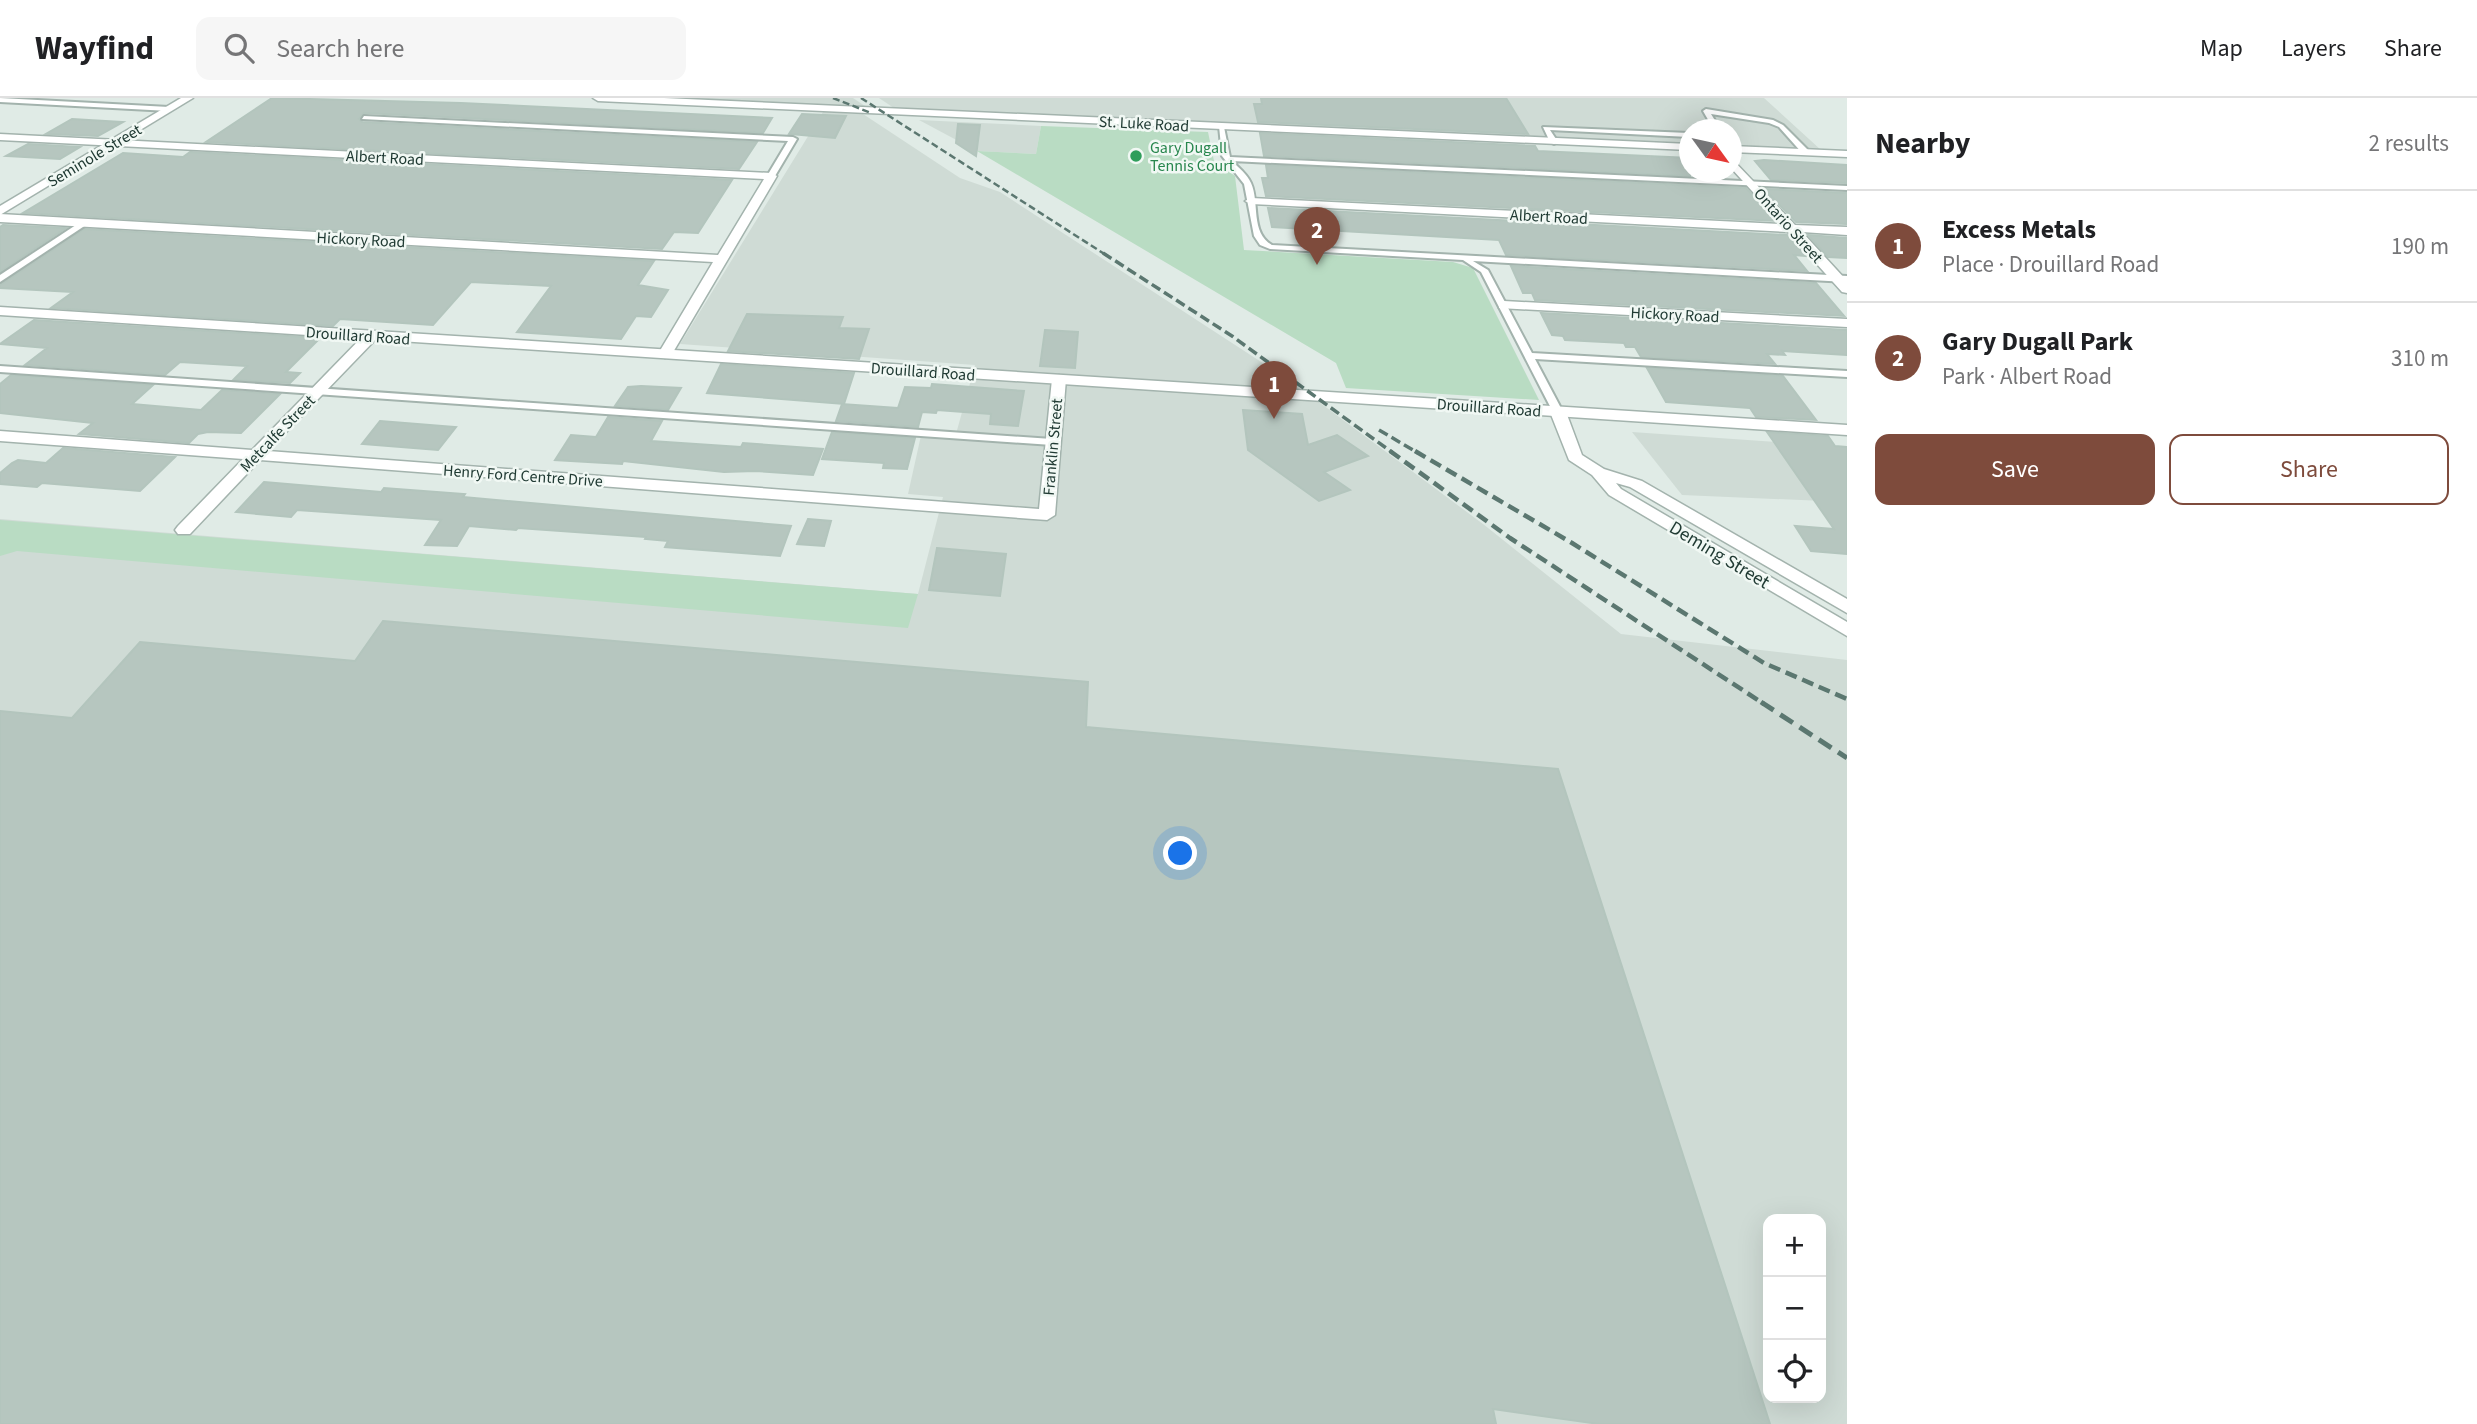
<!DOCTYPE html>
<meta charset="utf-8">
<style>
:root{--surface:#fff;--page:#f6f6f6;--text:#202124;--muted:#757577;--line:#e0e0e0;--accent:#7e4b3c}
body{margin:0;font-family:"Source Sans 3",sans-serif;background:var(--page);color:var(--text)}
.controls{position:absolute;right:21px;bottom:21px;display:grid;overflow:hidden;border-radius:14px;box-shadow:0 7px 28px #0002}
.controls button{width:63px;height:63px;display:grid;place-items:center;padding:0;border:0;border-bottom:2px solid var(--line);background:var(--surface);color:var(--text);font:35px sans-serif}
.compass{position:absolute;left:1679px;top:21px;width:63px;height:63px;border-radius:50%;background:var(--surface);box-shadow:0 7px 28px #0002;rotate:123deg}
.you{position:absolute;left:1181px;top:756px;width:24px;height:24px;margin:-18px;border:5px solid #fff;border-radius:50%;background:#1a73e8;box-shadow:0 0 0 10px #1a73e833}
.badge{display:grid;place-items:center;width:46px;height:46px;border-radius:50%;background:var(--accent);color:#fff;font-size:23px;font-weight:700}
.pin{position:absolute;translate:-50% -58px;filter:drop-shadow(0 2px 4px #0008)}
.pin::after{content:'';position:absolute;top:37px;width:24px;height:21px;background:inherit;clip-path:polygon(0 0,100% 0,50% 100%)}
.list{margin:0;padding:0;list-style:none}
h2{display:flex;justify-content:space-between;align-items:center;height:91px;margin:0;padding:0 28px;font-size:30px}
h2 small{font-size:23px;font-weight:400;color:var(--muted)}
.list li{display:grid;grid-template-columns:46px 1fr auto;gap:21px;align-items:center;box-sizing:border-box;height:112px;padding:0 28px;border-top:2px solid var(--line)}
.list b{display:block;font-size:26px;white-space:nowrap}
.list p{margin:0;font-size:23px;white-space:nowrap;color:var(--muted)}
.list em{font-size:23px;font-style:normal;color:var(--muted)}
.actions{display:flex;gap:14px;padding:21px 28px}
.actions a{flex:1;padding:16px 0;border:2px solid var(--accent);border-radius:14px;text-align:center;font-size:24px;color:var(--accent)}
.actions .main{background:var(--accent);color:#fff}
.icon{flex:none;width:38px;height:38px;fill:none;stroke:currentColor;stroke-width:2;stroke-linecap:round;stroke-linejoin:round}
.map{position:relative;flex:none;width:1847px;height:1326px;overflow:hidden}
header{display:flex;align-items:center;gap:42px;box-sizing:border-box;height:98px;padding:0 35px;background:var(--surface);border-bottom:2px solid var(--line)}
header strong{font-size:33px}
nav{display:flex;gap:38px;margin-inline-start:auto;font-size:24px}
.search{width:490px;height:63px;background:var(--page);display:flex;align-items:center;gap:18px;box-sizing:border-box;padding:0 24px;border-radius:14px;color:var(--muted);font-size:26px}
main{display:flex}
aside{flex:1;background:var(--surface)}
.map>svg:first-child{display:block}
.built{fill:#cfdbd5;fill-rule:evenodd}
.green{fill:#b9dcc3}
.building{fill:#b6c6bf;stroke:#b3c5bd;stroke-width:2}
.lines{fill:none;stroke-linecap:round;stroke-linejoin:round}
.service-casing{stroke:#a3b3ad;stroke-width:4}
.minor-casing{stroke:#a3b3ad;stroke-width:3}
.tertiary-casing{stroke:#a3b3ad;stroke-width:3}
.service{fill:#fff;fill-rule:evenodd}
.minor{fill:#fff;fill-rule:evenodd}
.tertiary{fill:#fff;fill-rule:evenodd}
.rail-far3{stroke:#5b7770;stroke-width:2.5;stroke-dasharray:7 3.5;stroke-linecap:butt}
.rail-far2{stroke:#5b7770;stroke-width:3.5;stroke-dasharray:10 4.5;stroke-linecap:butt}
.rail-far1{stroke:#5b7770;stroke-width:4.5;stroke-dasharray:12 6;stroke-linecap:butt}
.rail{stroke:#5b7770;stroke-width:5;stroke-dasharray:15 8;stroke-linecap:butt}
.leisure-dot{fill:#2e9e5b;stroke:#f1f8f4;stroke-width:2.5}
.labels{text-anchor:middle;stroke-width:5;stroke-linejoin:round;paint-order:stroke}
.far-street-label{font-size:16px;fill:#213b34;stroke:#f1f8f4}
.far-leisure-label{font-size:16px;fill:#27864d;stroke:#f1f8f4;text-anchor:start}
.street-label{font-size:19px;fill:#213b34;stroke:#f1f8f4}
</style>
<header>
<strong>Wayfind</strong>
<div class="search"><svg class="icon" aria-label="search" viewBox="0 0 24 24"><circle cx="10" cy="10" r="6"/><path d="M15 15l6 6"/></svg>Search here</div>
<nav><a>Map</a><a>Layers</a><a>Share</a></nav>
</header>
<main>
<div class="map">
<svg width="1847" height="1326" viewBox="0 0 1847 1326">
<rect width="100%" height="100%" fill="#e0ebe6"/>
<g class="built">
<polygon points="673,0 853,0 868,10 867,10"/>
<polygon points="879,0 1764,0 1821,52 1732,48 1731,32 1689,32 1689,46 894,10"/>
<path d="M823,14L863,16L960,80L1000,94L1292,284L1483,426L1621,536L1847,562V1326H0V421L918,496L943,399L908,396L922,333L956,336L975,267L680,246ZM1768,1121H1821V1300H1768Z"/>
<polygon points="919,22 1041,28 1036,56 977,53"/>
<polygon points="1632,334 1847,349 1847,404 1682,397"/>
</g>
<g class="green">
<polygon points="1041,28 1208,34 1214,63 1235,78 1244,152 1453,164 1473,170 1539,302 1346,290 1336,265 977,53 1036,56"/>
<polygon points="0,422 918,496 908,530 17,453 0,458"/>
</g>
<g class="building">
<polygon points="272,0 461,5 772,20 763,35 364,15 359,21 362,24 757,44 739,71 206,44"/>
<polygon points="1261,0 1506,0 1528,36 1258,24 1254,6 1262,6"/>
<polygon points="802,16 846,18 835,40 789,36"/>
<polygon points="72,21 123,24 98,38 46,36"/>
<polygon points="958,26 980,27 976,58 956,45"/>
<polygon points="1260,35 1535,48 1538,53 1690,60 1690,78 1264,58"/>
<polygon points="28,46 80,49 60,61 6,58"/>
<polygon points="190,54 732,82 698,135 674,134 662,151 23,115 123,55 183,59"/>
<polygon points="1764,62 1847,67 1847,85 1771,82 1755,63"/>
<polygon points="1266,67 1746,90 1776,123 1266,98 1262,80 1268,80"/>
<polygon points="1764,91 1847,95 1847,126 1796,124"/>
<polygon points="1268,110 1787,137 1806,158 1794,157 1807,173 1506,157 1499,142 1272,129"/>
<polygon points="3,127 66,130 0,174 0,129"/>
<polygon points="84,131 654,163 638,187 668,192 651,219 636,218 621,241 517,234 551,188 471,184 433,227 340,221 333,228 51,210 73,194 0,190 0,187"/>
<polygon points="1808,137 1847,140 1847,160 1828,159"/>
<polygon points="1511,168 1816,185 1844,218 1535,202 1532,195 1523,195"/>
<polygon points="1541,215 1847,232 1847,257 1782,253 1785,257 1767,256 1775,266 1641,259 1635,249 1626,249 1624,245 1565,242 1563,238 1552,237"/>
<polygon points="747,216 843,219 839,230 869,231 859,261 728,253"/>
<polygon points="34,222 320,240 286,274 300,275 290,285 233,282 247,268 180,264 165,277 25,267 47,250 0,246"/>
<polygon points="1045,232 1078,234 1075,270 1040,268"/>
<polygon points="721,266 854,275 844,306 707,295"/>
<polygon points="1647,270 1783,278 1816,322 1756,319 1750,310 1666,304"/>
<polygon points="11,277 153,287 132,306 201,312 222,292 280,296 241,335 208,334 198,336 189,345 79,336 93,325 0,315 0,286"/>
<polygon points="932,286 1024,293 1018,328 990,326 991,316 937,312 936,315 922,314 918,329 836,323 842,306 898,310 905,289 931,290"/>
<polygon points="641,288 681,290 668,312 615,308 628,289"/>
<polygon points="1243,312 1302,316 1308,347 1337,337 1368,358 1324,374 1350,392 1319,403 1248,352"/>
<polygon points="608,319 662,323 651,343 741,349 743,345 823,351 813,377 755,373 724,374 623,363 622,366 555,362 571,337 596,339"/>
<polygon points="380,323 456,329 438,352 362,346"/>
<polygon points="832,334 915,340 907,371 883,370 884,365 822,361"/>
<polygon points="1767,334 1828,338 1835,348 1847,349 1847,456 1811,453 1795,428 1834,431"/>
<polygon points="63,350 175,359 140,393 42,385 37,389 0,386 0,375 12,365 18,362 46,365"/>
<polygon points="264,384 381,394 384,390 465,396 463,399 791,428 780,458 665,449 668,443 645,441 646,439 518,430 516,432 469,428 457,448 425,447 441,422 297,412 291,419 236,414"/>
<polygon points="808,421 831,423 824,448 797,446"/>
<polygon points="937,450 1006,456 1000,498 929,492"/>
<polygon points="383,523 1088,584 1086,629 1558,671 1770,1326 1599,1326 1493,1311 1496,1326 0,1326 0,613 72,620 140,544 355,563"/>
</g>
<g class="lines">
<g class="service-casing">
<g id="service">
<polygon points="0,0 169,9 172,11 169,13 0,4"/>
<polygon points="1706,11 1773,22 1783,27 1810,54 1803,56 1779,29 1769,25 1711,16 1721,32 1714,32 1703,13"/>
<polygon points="364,18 793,39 797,41 775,78 771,80 767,78 788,43 362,21"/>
<path d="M1219,28L1224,29L1230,59L1847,88V92L1232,63C1239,70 1247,76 1251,85C1260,105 1250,134 1272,147L1847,178V184L1473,163L1488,172L1532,255L1847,273V279L1535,261L1563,314L1554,316L1481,174L1463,162L1270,151L1260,147L1254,138L1244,86L1222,58Z"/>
<polygon points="1543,29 1689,35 1689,39 1550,32 1558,44 1554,46 1550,44"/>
<polygon points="82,123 89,125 0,184 0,177"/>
<polygon points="0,268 1052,341 1057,344 1052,347 0,274"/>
</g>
</g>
<g class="minor-casing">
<g id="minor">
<polygon points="593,0 664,0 1689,46 1689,52 598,3"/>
<polygon points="0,36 771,75 777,78 672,256 665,260 658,256 713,164 0,124 0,116 718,157 764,81 0,42"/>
<polygon points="1731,48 1847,53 1847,59 1731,54"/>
<polygon points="1731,60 1795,127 1847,129 1847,137 1802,134 1847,183 1847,195 1842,194 1788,134 1251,106 1245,103 1251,100 1782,126 1731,70"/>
<polygon points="1504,203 1847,221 1847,229 1499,210 1499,204"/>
<polygon points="371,234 378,238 376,241 268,353 1039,411 1052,281 1059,277 1066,281 1055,417 1047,422 260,362 190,436 178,436 175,432 178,428 243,361 0,343 0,333 252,352 366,235"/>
<polygon points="1558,309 1566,314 1582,357 1604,371 1642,383 1847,501 1847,515 1630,389 1616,385 1621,391 1847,524 1847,538 1609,397 1592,377 1569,362 1550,314"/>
</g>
</g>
<g class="tertiary-casing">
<g id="tertiary">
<polygon points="181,0 193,0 0,117 0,108"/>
<polygon points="0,209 1847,327 1847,337 0,217"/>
</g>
</g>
<use href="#service" class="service"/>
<use href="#minor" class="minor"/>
<use href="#tertiary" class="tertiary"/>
<g class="rail-far3">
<polyline points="833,0 871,15"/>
<polyline points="861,0 1106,157"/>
</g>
<g class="rail-far2">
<polyline points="1103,155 1232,238 1393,355"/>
<polyline points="1379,332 1418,355"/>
</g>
<g class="rail-far1">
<polyline points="1390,353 1510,440 1764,606"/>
<polyline points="1415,353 1572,445 1764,565 1847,601"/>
</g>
<polyline class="rail" points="1761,604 1847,660"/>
</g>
<circle class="leisure-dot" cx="1136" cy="58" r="7"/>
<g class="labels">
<g class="far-street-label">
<text transform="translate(1144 25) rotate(3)" y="6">St. Luke Road</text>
<text transform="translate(94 57) rotate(-31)" y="6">Seminole Street</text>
<text transform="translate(385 59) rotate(3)" y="6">Albert Road</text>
<text transform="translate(1549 118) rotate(3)" y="6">Albert Road</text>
<text transform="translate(1789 127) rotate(48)" y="6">Ontario Street</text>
<text transform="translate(361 141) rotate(3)" y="6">Hickory Road</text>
<text transform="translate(1675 216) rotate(3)" y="6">Hickory Road</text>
<text transform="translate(358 237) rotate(4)" y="6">Drouillard Road</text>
<text transform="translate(923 273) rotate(4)" y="6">Drouillard Road</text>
<text transform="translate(1489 309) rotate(4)" y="6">Drouillard Road</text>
<text transform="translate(277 335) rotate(-46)" y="6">Metcalfe Street</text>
<text transform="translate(1052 349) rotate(-85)" y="6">Franklin Street</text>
<text transform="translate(523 377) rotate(4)" y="6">Henry Ford Centre Drive</text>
</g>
<g class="far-leisure-label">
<text x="1150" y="55">Gary Dugall<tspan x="1150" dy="18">Tennis Court</tspan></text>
</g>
<g class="street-label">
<text transform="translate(1720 456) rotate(31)" y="7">Deming Street</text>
</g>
</g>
</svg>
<div class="controls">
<button>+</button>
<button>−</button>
<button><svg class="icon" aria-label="locate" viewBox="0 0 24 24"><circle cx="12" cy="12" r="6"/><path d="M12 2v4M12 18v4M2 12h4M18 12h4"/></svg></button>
</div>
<svg class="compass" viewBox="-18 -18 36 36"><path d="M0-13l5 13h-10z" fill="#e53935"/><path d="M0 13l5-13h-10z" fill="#757577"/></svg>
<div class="you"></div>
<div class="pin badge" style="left:1274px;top:321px">1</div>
<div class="pin badge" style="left:1317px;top:167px">2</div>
</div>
<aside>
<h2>Nearby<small>2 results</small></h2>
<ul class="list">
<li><span class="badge">1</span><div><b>Excess Metals</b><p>Place · Drouillard Road</p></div><em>190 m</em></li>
<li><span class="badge">2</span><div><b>Gary Dugall Park</b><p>Park · Albert Road</p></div><em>310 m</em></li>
</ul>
<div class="actions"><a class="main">Save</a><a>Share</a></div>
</aside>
</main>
